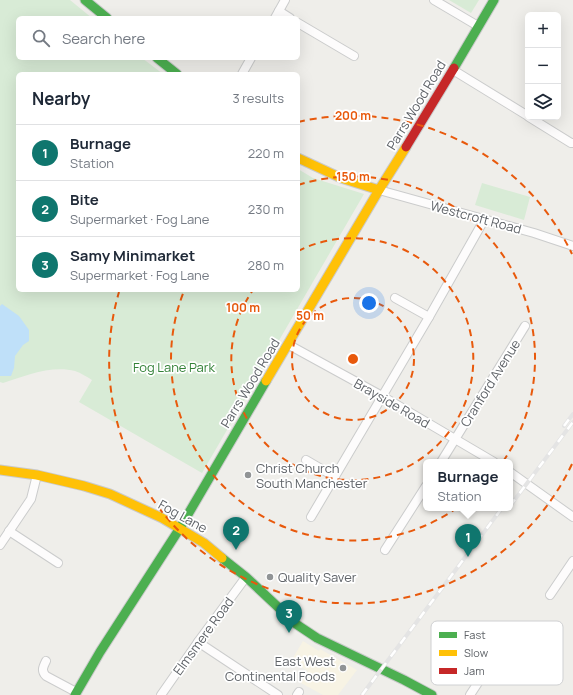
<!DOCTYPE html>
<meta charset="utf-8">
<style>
:root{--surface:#fff;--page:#f6f6f7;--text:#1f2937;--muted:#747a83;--line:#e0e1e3;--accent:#0f766e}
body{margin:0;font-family:Manrope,sans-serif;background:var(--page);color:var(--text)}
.controls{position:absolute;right:12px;top:12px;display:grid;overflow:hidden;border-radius:6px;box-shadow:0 4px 16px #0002}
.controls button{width:36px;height:36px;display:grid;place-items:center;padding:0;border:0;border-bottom:1px solid var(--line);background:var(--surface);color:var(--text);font:20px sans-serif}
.you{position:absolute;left:369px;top:303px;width:14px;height:14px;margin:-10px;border:3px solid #fff;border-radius:50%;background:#1a73e8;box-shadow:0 0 0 6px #1a73e833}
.badge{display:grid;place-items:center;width:26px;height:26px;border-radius:50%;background:var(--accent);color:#fff;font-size:13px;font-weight:700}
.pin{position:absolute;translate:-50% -33px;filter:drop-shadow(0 1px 2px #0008)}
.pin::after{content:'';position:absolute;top:21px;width:14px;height:12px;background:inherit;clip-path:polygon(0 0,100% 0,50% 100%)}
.popup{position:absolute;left:423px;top:459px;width:90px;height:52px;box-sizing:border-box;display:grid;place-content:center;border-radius:6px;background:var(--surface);filter:drop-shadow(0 1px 3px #0005);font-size:13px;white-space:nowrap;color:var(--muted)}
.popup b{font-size:15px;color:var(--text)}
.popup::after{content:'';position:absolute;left:50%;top:100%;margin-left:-8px;border:8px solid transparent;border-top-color:var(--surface)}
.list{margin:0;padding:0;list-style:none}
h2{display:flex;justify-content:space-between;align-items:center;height:52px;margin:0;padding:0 16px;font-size:17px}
h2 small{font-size:13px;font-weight:400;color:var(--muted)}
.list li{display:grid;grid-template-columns:26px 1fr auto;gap:12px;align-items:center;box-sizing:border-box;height:56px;padding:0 16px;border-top:1px solid var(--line)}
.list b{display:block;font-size:15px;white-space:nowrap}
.list p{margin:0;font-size:13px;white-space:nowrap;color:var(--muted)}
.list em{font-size:13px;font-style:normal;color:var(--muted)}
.icon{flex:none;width:22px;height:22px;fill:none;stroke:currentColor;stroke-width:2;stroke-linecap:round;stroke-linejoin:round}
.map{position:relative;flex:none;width:573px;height:695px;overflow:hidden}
.search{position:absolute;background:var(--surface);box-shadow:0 4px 16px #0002;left:16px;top:16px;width:284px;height:44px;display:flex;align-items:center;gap:10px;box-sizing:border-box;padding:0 14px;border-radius:6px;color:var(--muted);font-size:15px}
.panel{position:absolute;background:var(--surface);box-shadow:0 4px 16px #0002;left:16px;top:72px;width:284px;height:220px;border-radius:6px}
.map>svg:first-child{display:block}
.commercial{fill:#f7f3e4}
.green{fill:#d8ebd6}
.water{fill:#bfe0f9}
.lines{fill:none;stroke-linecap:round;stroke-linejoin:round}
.street-casing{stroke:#cbcccc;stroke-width:10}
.fast-casing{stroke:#cacacb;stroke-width:11}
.slow-casing{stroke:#cacacb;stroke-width:11}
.jam-casing{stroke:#cacacb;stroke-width:11}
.street{stroke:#fdfcfc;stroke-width:8}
.fast{stroke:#4caf50;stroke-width:9}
.slow{stroke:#ffc107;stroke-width:9}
.jam{stroke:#c62828;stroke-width:9}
.rail-casing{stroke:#e4e4e4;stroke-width:4}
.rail{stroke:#fff;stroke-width:2.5;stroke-dasharray:8;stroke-linecap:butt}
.ring{fill:none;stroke:#e8590c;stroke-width:2;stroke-dasharray:7 5}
.poi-dot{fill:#919496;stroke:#fff;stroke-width:1.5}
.labels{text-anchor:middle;stroke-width:3.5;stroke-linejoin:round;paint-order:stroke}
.street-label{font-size:13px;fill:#5f6368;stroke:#fff}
.park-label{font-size:13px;fill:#348238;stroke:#fff}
.poi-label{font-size:13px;fill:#5f6368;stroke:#fff;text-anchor:start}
.key{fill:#fff;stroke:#cfd0d2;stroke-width:1}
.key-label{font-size:11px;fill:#5f6368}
.centre{fill:#e8590c;stroke:#fff;stroke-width:2}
.ring-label{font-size:12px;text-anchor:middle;font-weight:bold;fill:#e8590c;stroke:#fff;stroke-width:3.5;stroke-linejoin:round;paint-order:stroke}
</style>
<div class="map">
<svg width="573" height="695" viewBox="0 0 573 695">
<rect width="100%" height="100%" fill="#efeeea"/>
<polygon class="commercial" points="303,641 319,651 320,649 357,670 338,695 323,695 301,683 308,671 291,661"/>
<g class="green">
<path d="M0,0H70L92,18H18V58H142L163,74H18V290H298V169L313,178L364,194L202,473L79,402L92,380C87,377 81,373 75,371C51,365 25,376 3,383L0,382Z"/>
<polygon points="449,0 479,0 471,13"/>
<polygon points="482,183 530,197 524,220 475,205"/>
</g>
<polygon class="water" points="2,304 19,316 29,330 29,341 23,345 15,356 14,368 11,376 0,376 0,306"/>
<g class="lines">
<g class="street-casing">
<g id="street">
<polyline points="434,0 478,26"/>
<polyline points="279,11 290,18"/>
<polyline points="275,18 285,0"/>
<polyline points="298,23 354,56"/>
<polyline points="453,70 528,116"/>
<polyline points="242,74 251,58"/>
<polyline points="529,117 571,143 573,143"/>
<polyline points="379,190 534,233 573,246"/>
<polyline points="395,298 429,317"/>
<polyline points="289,345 382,396 494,462"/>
<polyline points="306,460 335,477"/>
<polyline points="441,462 525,326"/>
<polyline points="510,472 573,517"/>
<polyline points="311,517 429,317 484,220"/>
<polyline points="9,531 58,563"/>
<polyline points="0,545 31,499 37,475"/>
<polyline points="385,550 426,486"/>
<polyline points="550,595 573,561"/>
<polyline points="198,642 278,695"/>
<path d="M46,661C43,667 41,671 46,676L76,692"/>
<polyline points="161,695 198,642 246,577"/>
<polyline points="297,695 299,692"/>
<polyline points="470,695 496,655"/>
</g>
</g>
<g class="fast-casing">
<g id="fast">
<polyline points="85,0 107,18"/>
<polyline points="157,58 177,74"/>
<polyline points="454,68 494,0"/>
<polyline points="222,558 246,577 296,624 317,638 404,680 432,695"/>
<polyline points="75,695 100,652 180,528 266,381"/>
</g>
</g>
<g class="slow-casing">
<g id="slow">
<polyline points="298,158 341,178 379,190"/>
<polyline points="266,381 379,190 406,147"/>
<polyline points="0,470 37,475 84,486 110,494 162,518 204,543 222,558"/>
</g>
</g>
<g class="jam-casing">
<polyline id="jam" points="406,147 454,68"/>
</g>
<use href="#street" class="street"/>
<use href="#fast" class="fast"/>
<use href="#slow" class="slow"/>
<use href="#jam" class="jam"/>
<g class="rail-casing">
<g id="rail">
<polyline points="564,426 573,414"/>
<polyline points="510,506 573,422"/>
<polyline points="362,695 502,508"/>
</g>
</g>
<use href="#rail" class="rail"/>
</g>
<g class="ring">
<circle cx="353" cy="359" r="61"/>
<path d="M298 251A121 121 0 1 1 253 290"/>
<path d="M298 185A182 182 0 1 1 184 291"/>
<path d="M572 464A243 243 0 0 1 119 292M298 122A243 243 0 0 1 572 254"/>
</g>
<g class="poi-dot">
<circle cx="248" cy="475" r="4"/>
<circle cx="270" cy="577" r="4"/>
<circle cx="343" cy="668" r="4"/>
</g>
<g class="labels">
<g class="street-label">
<text transform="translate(416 105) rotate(-59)" y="5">Parrs Wood Road</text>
<text transform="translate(476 217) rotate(15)" y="5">Westcroft Road</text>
<text transform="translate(250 383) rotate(-59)" y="5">Parrs Wood Road</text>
<text transform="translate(490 383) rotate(-58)" y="5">Cranford Avenue</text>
<text transform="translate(392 403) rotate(30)" y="5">Brayside Road</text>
<text transform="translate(183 516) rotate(29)" y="5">Fog Lane</text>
<text transform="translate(203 636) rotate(-54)" y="5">Elmsmere Road</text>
</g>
<g class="park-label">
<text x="174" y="372">Fog Lane Park</text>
</g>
<g class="poi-label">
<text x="256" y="473">Christ Church<tspan x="256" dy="15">South Manchester</tspan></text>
<text x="278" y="582">Quality Saver</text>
<text x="335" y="666" text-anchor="end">East West<tspan x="335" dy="15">Continental Foods</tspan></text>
</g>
</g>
<rect x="431" y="621" width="132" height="64" rx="6" class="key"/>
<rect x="439" y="632" width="18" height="6" fill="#4caf50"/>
<rect x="439" y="650" width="18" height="6" fill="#ffc107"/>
<rect x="439" y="668" width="18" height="6" fill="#c62828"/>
<g class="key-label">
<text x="464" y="639">Fast</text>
<text x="464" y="657">Slow</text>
<text x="464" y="675">Jam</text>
</g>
<circle cx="353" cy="359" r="6" class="centre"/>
<g class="ring-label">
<text x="353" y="120">200 m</text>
<text x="353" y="181">150 m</text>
<text x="243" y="312">100 m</text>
<text x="310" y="320">50 m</text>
</g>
</svg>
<div class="controls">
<button>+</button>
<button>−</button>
<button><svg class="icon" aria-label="layers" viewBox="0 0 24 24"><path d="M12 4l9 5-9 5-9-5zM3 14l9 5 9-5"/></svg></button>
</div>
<div class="you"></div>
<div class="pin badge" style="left:468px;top:557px">1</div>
<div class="popup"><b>Burnage</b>Station</div>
<div class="pin badge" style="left:236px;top:550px">2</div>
<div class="pin badge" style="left:289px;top:633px">3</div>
<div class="search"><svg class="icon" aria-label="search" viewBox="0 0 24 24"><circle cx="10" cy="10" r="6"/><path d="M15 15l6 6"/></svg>Search here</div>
<section class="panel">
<h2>Nearby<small>3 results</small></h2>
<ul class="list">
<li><span class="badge">1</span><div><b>Burnage</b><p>Station</p></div><em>220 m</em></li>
<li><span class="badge">2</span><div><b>Bite</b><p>Supermarket · Fog Lane</p></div><em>230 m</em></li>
<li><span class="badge">3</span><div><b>Samy Minimarket</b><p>Supermarket · Fog Lane</p></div><em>280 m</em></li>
</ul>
</section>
</div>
